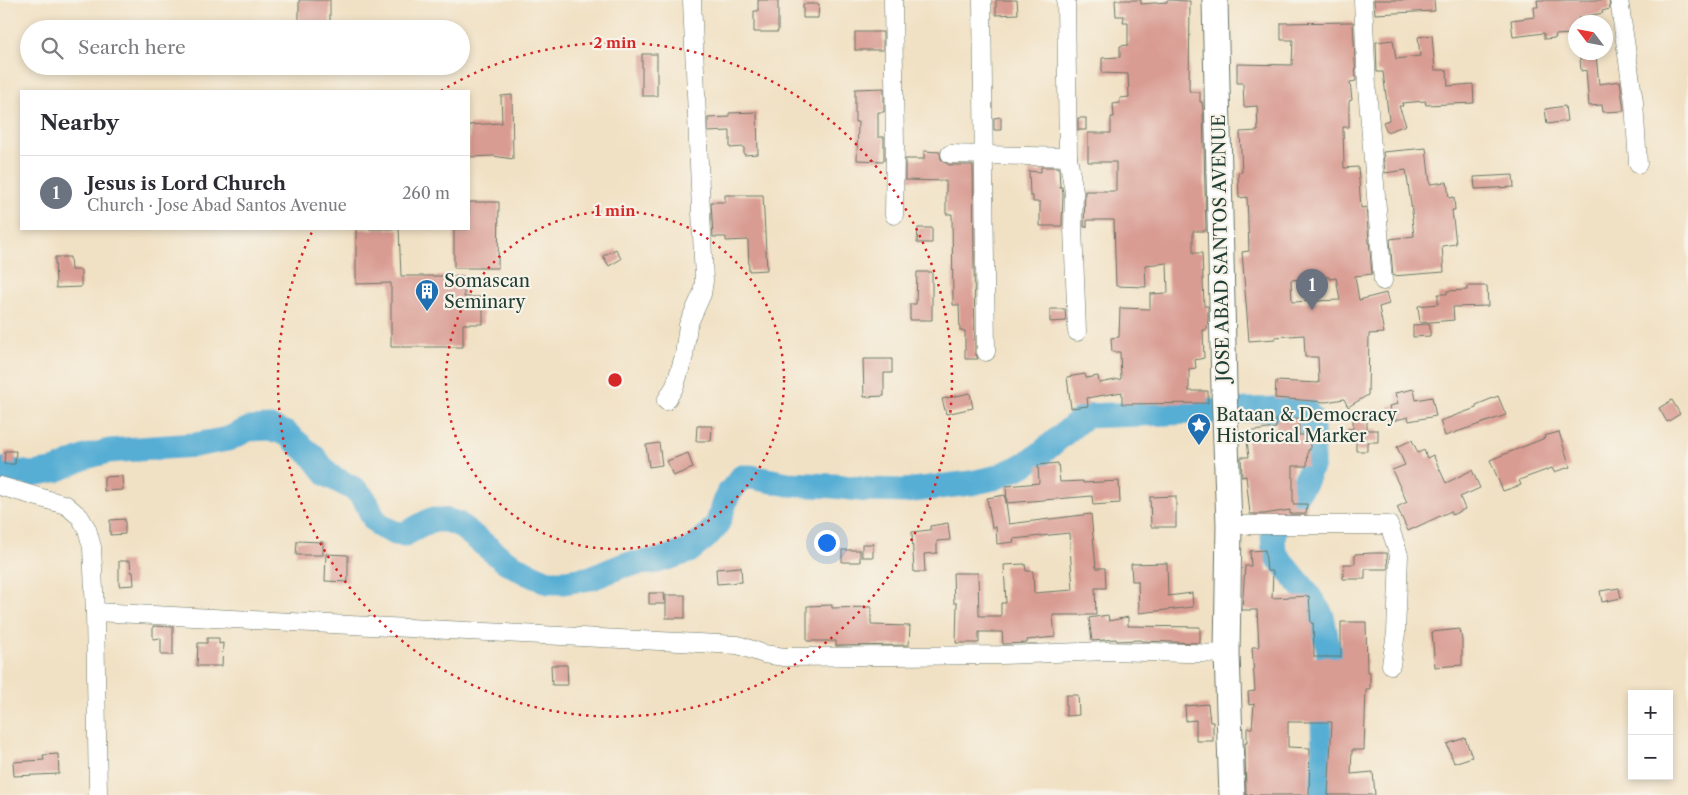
<!DOCTYPE html>
<meta charset="utf-8">
<style>
:root{--surface:#fff;--page:#f2f2f3;--text:#2b2b33;--muted:#7c7c81;--line:#e1e1e2;--accent:#1f6fb2}
body{margin:0;font-family:"Libre Caslon Text",serif;background:var(--page);color:var(--text)}
.controls{position:absolute;right:15px;bottom:15px;display:grid;overflow:hidden;border-radius:0px;box-shadow:0 2px 8px #0003}
.controls button{width:45px;height:45px;display:grid;place-items:center;padding:0;border:0;border-bottom:1px solid var(--line);background:var(--surface);color:var(--text);font:25px sans-serif}
.compass{position:absolute;left:1568px;top:15px;width:45px;height:45px;border-radius:50%;background:var(--surface);box-shadow:0 2px 8px #0003;rotate:302deg}
.you{position:absolute;left:826px;top:542px;width:18px;height:18px;margin:-12px;border:4px solid #fff;border-radius:50%;background:#1a73e8;box-shadow:0 0 0 8px #1a73e833}
.badge{display:grid;place-items:center;width:32px;height:32px;border-radius:50%;background:var(--accent);color:#fff;font-size:16px;font-weight:700}
.pin{position:absolute;translate:-50% -41px;filter:drop-shadow(0 1px 2px #0008)}
.pin::after{content:'';position:absolute;top:26px;width:18px;height:15px;background:inherit;clip-path:polygon(0 0,100% 0,50% 100%)}
.list{margin:0;padding:0;list-style:none}
h2{display:flex;justify-content:space-between;align-items:center;height:65px;margin:0;padding:0 20px;font-size:21px}
h2 small{font-size:16px;font-weight:400;color:var(--muted)}
.list li{display:grid;grid-template-columns:32px 1fr auto;gap:15px;align-items:center;box-sizing:border-box;height:75px;padding:0 20px;border-top:1px solid var(--line)}
.list b{display:block;font-size:19px;white-space:nowrap}
.list p{margin:0;font-size:16px;white-space:nowrap;color:var(--muted)}
.list em{font-size:16px;font-style:normal;color:var(--muted)}
.icon{flex:none;width:28px;height:28px;fill:none;stroke:currentColor;stroke-width:2;stroke-linecap:round;stroke-linejoin:round}
.map{position:relative;flex:none;width:1688px;height:795px;overflow:hidden}
.search{position:absolute;background:var(--surface);box-shadow:0 2px 8px #0003;left:20px;top:20px;width:450px;height:55px;display:flex;align-items:center;gap:12px;box-sizing:border-box;padding:0 18px;border-radius:28px;color:var(--muted);font-size:19px}
.panel{position:absolute;background:var(--surface);box-shadow:0 2px 8px #0003;left:20px;top:90px;width:450px;height:140px;border-radius:0px}
.map>svg:first-child{display:block}
.lines{fill:none;stroke-linecap:round;stroke-linejoin:round}
.river{stroke:#57aed4;stroke-width:25}
.building{fill:#d99c93;fill-rule:evenodd}
.minor-casing{stroke:#687666;stroke-width:19}
.highway-casing{stroke:#687666;stroke-width:27}
.minor{stroke:#fff;stroke-width:18}
.highway{stroke:#fff;stroke-width:25}
.ring{fill:none;stroke:#d62828;stroke-width:2.5;stroke-dasharray:2.5 5}
.labels{text-anchor:middle;stroke-width:4.5;stroke-linejoin:round;paint-order:stroke}
.street-label{font-size:18px;fill:#1f3d34;stroke:#f7f3e8}
.poi-label{font-size:18px;fill:#1f3d34;stroke:#f7f3e8;text-anchor:start}
.centre{fill:#d62828;stroke:#f7f3e8;stroke-width:2.5}
.ring-label{font-size:15px;text-anchor:middle;font-weight:bold;fill:#d62828;stroke:#f7f3e8;stroke-width:4.5;stroke-linejoin:round;paint-order:stroke}
</style>
<div class="map">
<svg width="1688" height="795" viewBox="0 0 1688 795">
<rect width="100%" height="100%" fill="#f7f3e8"/>
<filter id="ink" filterUnits="userSpaceOnUse"><feTurbulence type="fractalNoise" baseFrequency=".02" numOctaves="2"/><feDisplacementMap in="SourceGraphic" scale="10" xChannelSelector="R" yChannelSelector="G"/><feConvolveMatrix kernelMatrix="1 2 1 2 8 2 1 2 1" color-interpolation-filters="sRGB"/></filter>
<filter id="wash" filterUnits="userSpaceOnUse"><feTurbulence type="fractalNoise" baseFrequency=".0096" numOctaves="4" result="noise"/><feDisplacementMap in="SourceGraphic" scale="20" xChannelSelector="R" yChannelSelector="G"/><feGaussianBlur stdDeviation="1.12" result="paint"/><feColorMatrix in="noise" values="0 0 0 0 0 0 0 0 0 0 0 0 0 0 0 0 0 1.4 0 .05"/><feComposite in="paint" operator="in"/></filter>
<g filter="url(#wash)">
<rect width="100%" height="100%" fill="#f1e1c4"/>
<g class="lines">
<g class="river">
<polyline points="0,469 32,474 56,470 86,457 109,451 195,445 228,439 249,429 271,428 287,434 314,457 328,475 356,490 365,500 374,519 382,527 395,533 405,534 431,520 445,520 458,524 505,561 527,573 548,582 564,582 592,578 624,565 657,561 689,551 705,538 717,525 728,494 742,477 751,477 788,484 834,486 867,490 905,491 971,483 994,478 1022,466 1039,455 1085,416 1304,408 1312,419 1312,464 1305,481 1278,523"/>
<polyline points="1276,527 1273,536 1274,553 1305,590 1322,616 1329,652 1323,723 1324,756 1322,795"/>
</g>
</g>
<g id="blocks">
<g class="building">
<rect x="299" y="0" width="31" height="29"/>
<polygon points="758,0 778,0 778,32 754,32 754,11 758,11"/>
<polygon points="996,0 1017,0 1018,14 996,15"/>
<polygon points="1115,0 1141,0 1141,4 1167,2 1167,0 1190,1 1189,89 1190,92 1200,92 1200,102 1202,102 1203,110 1206,231 1193,231 1193,253 1202,253 1204,306 1208,306 1208,318 1207,330 1203,330 1204,358 1195,360 1196,368 1189,369 1189,391 1208,391 1208,403 1122,404 1122,392 1087,398 1088,406 1071,408 1067,377 1085,374 1086,378 1098,376 1099,383 1121,379 1120,352 1112,352 1111,338 1119,337 1120,308 1150,309 1150,294 1168,293 1167,263 1145,265 1146,287 1116,286 1114,220 1087,220 1087,227 1084,227 1085,191 1116,191 1116,162 1088,162 1088,133 1111,133 1111,117 1114,117 1113,104 1120,103 1120,98 1129,97 1128,74 1102,73 1102,58 1120,57 1120,46 1128,45 1128,23 1123,23 1124,16 1116,16"/>
<polygon points="1374,0 1434,0 1435,11 1375,14"/>
<polygon points="1537,0 1609,0 1610,9 1602,11 1603,13 1578,18 1578,22 1576,22 1576,28 1570,29 1571,34 1555,35 1556,38 1544,39 1544,33 1513,37 1511,20 1535,17 1534,7 1538,7"/>
<polygon points="803,4 819,4 818,18 803,18"/>
<path d="M1353,22L1356,81L1350,82L1352,100L1349,101V127H1343L1344,168L1358,167L1361,208L1366,207L1372,274L1355,276L1359,300L1386,293L1389,304L1379,307L1384,333L1369,334L1368,395L1348,407L1344,399L1326,402L1275,398L1276,381L1319,383L1318,357H1305L1304,335L1275,337V339L1249,341L1242,252L1249,251L1247,197L1239,198L1238,173L1242,172L1240,132L1258,131L1257,106L1244,107L1243,83H1237V64L1292,65L1293,40H1281V23ZM1327,277H1329L1330,279L1336,278L1340,300L1292,302L1291,280Z"/>
<rect x="855" y="32" width="28" height="18"/>
<polygon points="1432,35 1435,70 1447,70 1448,86 1473,84 1474,103 1426,105 1425,101 1402,103 1403,106 1399,106 1406,125 1387,132 1383,122 1389,120 1383,72 1377,72 1376,42 1393,40 1396,59 1420,56 1418,37"/>
<rect x="642" y="54" width="15" height="42"/>
<polygon points="1596,56 1599,84 1620,81 1624,111 1603,112 1602,105 1589,106 1586,70 1581,71 1580,58"/>
<polygon points="884,88 884,112 878,112 878,137 884,137 884,161 857,160 858,122 855,122 855,89"/>
<polygon points="512,95 513,159 493,156 469,157 469,125 502,123 501,96"/>
<polygon points="1565,106 1567,121 1547,124 1545,109"/>
<polygon points="757,112 758,154 744,155 744,147 730,148 730,131 708,132 708,118 729,117 729,113"/>
<polygon points="1001,117 1001,130 994,130 994,118"/>
<rect x="1078" y="118" width="8" height="12"/>
<polygon points="1426,148 1430,184 1447,182 1449,198 1454,197 1455,210 1452,210 1456,244 1442,246 1444,272 1393,276 1390,239 1414,236 1412,218 1413,218 1406,170 1385,173 1383,152"/>
<polygon points="924,151 940,152 941,159 949,165 973,165 975,352 978,359 965,359 965,331 960,331 959,305 953,305 952,214 946,214 946,181 905,180 905,159 924,159"/>
<polygon points="1041,167 1059,167 1060,187 1062,187 1063,193 1062,226 1040,226 1040,202 1033,202 1033,196 1030,196 1029,171 1041,172"/>
<polygon points="1513,175 1514,187 1475,189 1474,177"/>
<polygon points="725,195 763,195 767,270 749,271 748,240 726,241 726,237 713,237 711,202 725,202"/>
<polygon points="469,202 499,202 498,268 454,268 454,229 469,229"/>
<polygon points="918,228 932,228 932,243 917,243"/>
<polygon points="356,229 399,229 401,276 464,276 464,297 483,297 483,324 463,324 463,347 391,347 391,283 356,284"/>
<polygon points="616,249 621,259 609,266 603,256"/>
<polygon points="55,257 70,257 71,270 81,270 81,287 56,288"/>
<polygon points="917,272 932,272 932,320 910,320 910,304 916,304"/>
<polygon points="1467,286 1487,286 1488,306 1453,307 1454,320 1420,323 1418,306 1438,304 1438,294 1447,294 1447,291 1467,290"/>
<polygon points="1050,309 1065,309 1066,321 1050,322"/>
<polygon points="1430,324 1430,336 1413,337 1413,325"/>
<polygon points="863,359 892,359 892,373 884,373 884,396 864,397"/>
<polygon points="1414,389 1416,400 1432,397 1436,416 1409,421 1408,417 1392,421 1389,406 1398,404 1395,393"/>
<polygon points="970,393 973,408 946,414 942,399"/>
<polygon points="1498,396 1506,415 1445,436 1440,421 1476,408 1476,405"/>
<polygon points="1672,400 1680,414 1667,422 1659,408"/>
<polygon points="1353,415 1367,415 1367,430 1378,430 1378,442 1367,442 1367,451 1356,451 1356,441 1347,441 1347,429 1353,429"/>
<polygon points="1299,418 1299,435 1310,435 1310,450 1308,450 1307,466 1293,466 1293,504 1307,504 1306,514 1290,514 1290,510 1264,514 1250,514 1246,476 1242,477 1241,457 1249,457 1246,432 1276,428 1276,419"/>
<polygon points="697,426 712,426 711,441 696,441"/>
<polygon points="1559,432 1570,467 1554,472 1552,468 1519,480 1521,485 1503,491 1490,460 1545,438 1544,436"/>
<polygon points="1412,440 1418,453 1424,450 1427,458 1433,455 1446,483 1472,470 1480,488 1460,497 1465,509 1452,515 1451,511 1408,531 1397,507 1407,502 1392,470 1405,465 1397,447"/>
<polygon points="659,443 662,465 649,467 646,445"/>
<polygon points="5,451 16,451 15,464 4,464"/>
<polygon points="688,453 693,468 673,476 667,461"/>
<polygon points="1058,463 1060,482 1083,481 1083,483 1119,481 1120,503 1093,505 1092,496 1007,503 1006,486 1039,483 1038,465"/>
<polygon points="122,476 123,490 104,491 104,477"/>
<polygon points="1005,495 1009,524 1091,514 1096,568 1105,568 1106,588 1095,588 1096,615 1053,615 1055,637 1027,640 1027,643 1003,644 1002,632 979,632 979,643 956,643 957,603 954,603 953,573 978,573 979,616 1001,616 1001,603 1006,603 1004,565 1025,564 1026,571 1033,571 1034,593 1073,590 1069,533 1013,539 1014,542 997,544 996,527 992,527 987,498"/>
<polygon points="1176,496 1176,527 1151,527 1150,497"/>
<polygon points="125,519 125,534 110,535 110,520"/>
<polygon points="948,523 950,540 937,541 937,553 924,554 925,572 914,572 912,532 930,530 930,526"/>
<polygon points="297,541 323,542 323,555 296,555"/>
<rect x="862" y="544" width="11" height="13"/>
<rect x="842" y="550" width="18" height="12"/>
<polygon points="1265,550 1267,571 1273,571 1272,598 1309,596 1311,623 1313,623 1314,657 1341,657 1341,622 1366,622 1367,672 1370,672 1370,689 1366,689 1364,750 1352,750 1351,774 1373,772 1375,795 1328,795 1332,722 1288,722 1288,747 1310,748 1309,795 1246,795 1245,743 1247,743 1247,728 1252,728 1254,704 1249,705 1248,692 1255,691 1252,647 1259,647 1257,610 1242,610 1245,566 1251,566 1250,551"/>
<polygon points="1373,553 1387,553 1388,569 1365,569 1365,579 1343,579 1344,564 1355,564 1355,554"/>
<polygon points="326,554 348,555 348,582 325,581"/>
<polygon points="119,561 130,561 131,572 133,572 134,585 119,586"/>
<polygon points="1167,563 1168,596 1192,593 1193,607 1139,613 1138,581 1132,581 1131,564"/>
<polygon points="741,567 742,582 717,584 716,569"/>
<polygon points="1619,588 1621,598 1602,602 1600,591"/>
<polygon points="649,593 664,593 665,604 649,604"/>
<rect x="666" y="595" width="19" height="23"/>
<polygon points="832,605 832,608 871,607 871,625 910,626 909,645 836,646 836,641 807,641 807,606"/>
<polygon points="1108,615 1109,621 1128,617 1128,626 1200,627 1200,643 1141,641 1140,640 1117,641 1116,639 1092,641 1089,618"/>
<polygon points="153,626 173,627 173,655 161,655 161,638 153,639"/>
<polygon points="1460,629 1462,640 1462,665 1435,667 1432,632"/>
<polygon points="207,638 219,638 219,644 223,643 222,666 197,666 198,643 207,643"/>
<polygon points="551,665 567,665 568,685 552,685"/>
<polygon points="1066,695 1078,695 1079,715 1066,716"/>
<polygon points="1208,704 1210,722 1213,722 1213,741 1196,741 1196,720 1186,721 1185,706"/>
<polygon points="1465,738 1472,757 1454,763 1447,744"/>
<polygon points="58,754 59,774 14,776 13,762 44,760 43,755"/>
</g>
</g>
</g>
<g filter="url(#ink)">
<use href="#blocks" fill-opacity="0" stroke="#687666" stroke-width="1"/>
<g class="lines">
<g class="minor-casing">
<g id="minor">
<polyline points="893,0 895,147 894,215"/>
<polyline points="982,0 986,352"/>
<polyline points="1066,0 1068,157 1074,192 1073,227 1077,332"/>
<polyline points="1363,0 1367,87 1383,281"/>
<polyline points="1619,0 1634,102 1638,164"/>
<polyline points="950,154 1068,157"/>
<polyline points="666,401 675,386 684,356 688,325 702,294 704,281 692,0"/>
<polyline points="0,486 66,505 80,517 87,529 92,547 95,612 98,795"/>
<polyline points="1229,525 1389,525 1399,555 1396,633 1391,665"/>
<polyline points="95,612 738,645 764,654 784,657 1001,655 1106,651 1227,654"/>
</g>
</g>
<g class="highway-casing">
<polyline id="highway" points="1215,0 1224,388 1229,525 1227,654 1232,795"/>
</g>
<use href="#minor" class="minor"/>
<use href="#highway" class="highway"/>
</g>
</g>
<g class="ring">
<circle cx="615" cy="380" r="169"/>
<path d="M441 91A337 337 0 1 1 313 230"/>
</g>
<defs>
<g id="building-pin" transform="scale(1.25)"><path d="M0 17L-7.5 6A9.5 9.5 0 1 1 7.5 6Z" fill="#1f6fb2" stroke="#f7f3e8"/><path d="M-4-6H4V6H1V3H-1V6H-4ZM-2.5-4.3h1.7v1.8h-1.7ZM.8-4.3h1.7v1.8H.8ZM-2.5-1h1.7V.8h-1.7ZM.8-1h1.7V.8H.8Z" fill="#fff"/></g>
<g id="sight-pin" transform="scale(1.25)"><path d="M0 17L-7.5 6A9.5 9.5 0 1 1 7.5 6Z" fill="#1f6fb2" stroke="#f7f3e8"/><path d="M0-6L1.8-2.2L6-1.7L2.9 1.2L3.7 5.4L0 3.3L-3.7 5.4L-2.9 1.2L-6-1.7L-1.8-2.2Z" fill="#fff"/></g>
</defs>
<g fill-rule="evenodd">
<use href="#building-pin" x="427" y="291"/>
<use href="#sight-pin" x="1199" y="425"/>
</g>
<g class="labels">
<g class="street-label">
<text transform="translate(1221 248) rotate(-91)" y="6">JOSE ABAD SANTOS AVENUE</text>
</g>
<g class="poi-label">
<text x="444" y="287">Somascan<tspan x="444" dy="21">Seminary</tspan></text>
<text x="1216" y="421">Bataan &amp; Democracy<tspan x="1216" dy="21">Historical Marker</tspan></text>
</g>
</g>
<circle cx="615" cy="380" r="8" class="centre"/>
<g class="ring-label">
<text x="615" y="48">2 min</text>
<text x="615" y="216">1 min</text>
</g>
</svg>
<div class="controls">
<button>+</button>
<button>−</button>
</div>
<svg class="compass" viewBox="-18 -18 36 36"><path d="M0-13l5 13h-10z" fill="#e53935"/><path d="M0 13l5-13h-10z" fill="#7c7c81"/></svg>
<div class="you"></div>
<div class="pin badge" style="left:1312px;top:310px;background:#6b7280">1</div>
<div class="search"><svg class="icon" aria-label="search" viewBox="0 0 24 24"><circle cx="10" cy="10" r="6"/><path d="M15 15l6 6"/></svg>Search here</div>
<section class="panel">
<h2>Nearby<small></small></h2>
<ul class="list">
<li><span class="badge" style="background:#6b7280">1</span><div><b>Jesus is Lord Church</b><p>Church · Jose Abad Santos Avenue</p></div><em>260 m</em></li>
</ul>
</section>
</div>
